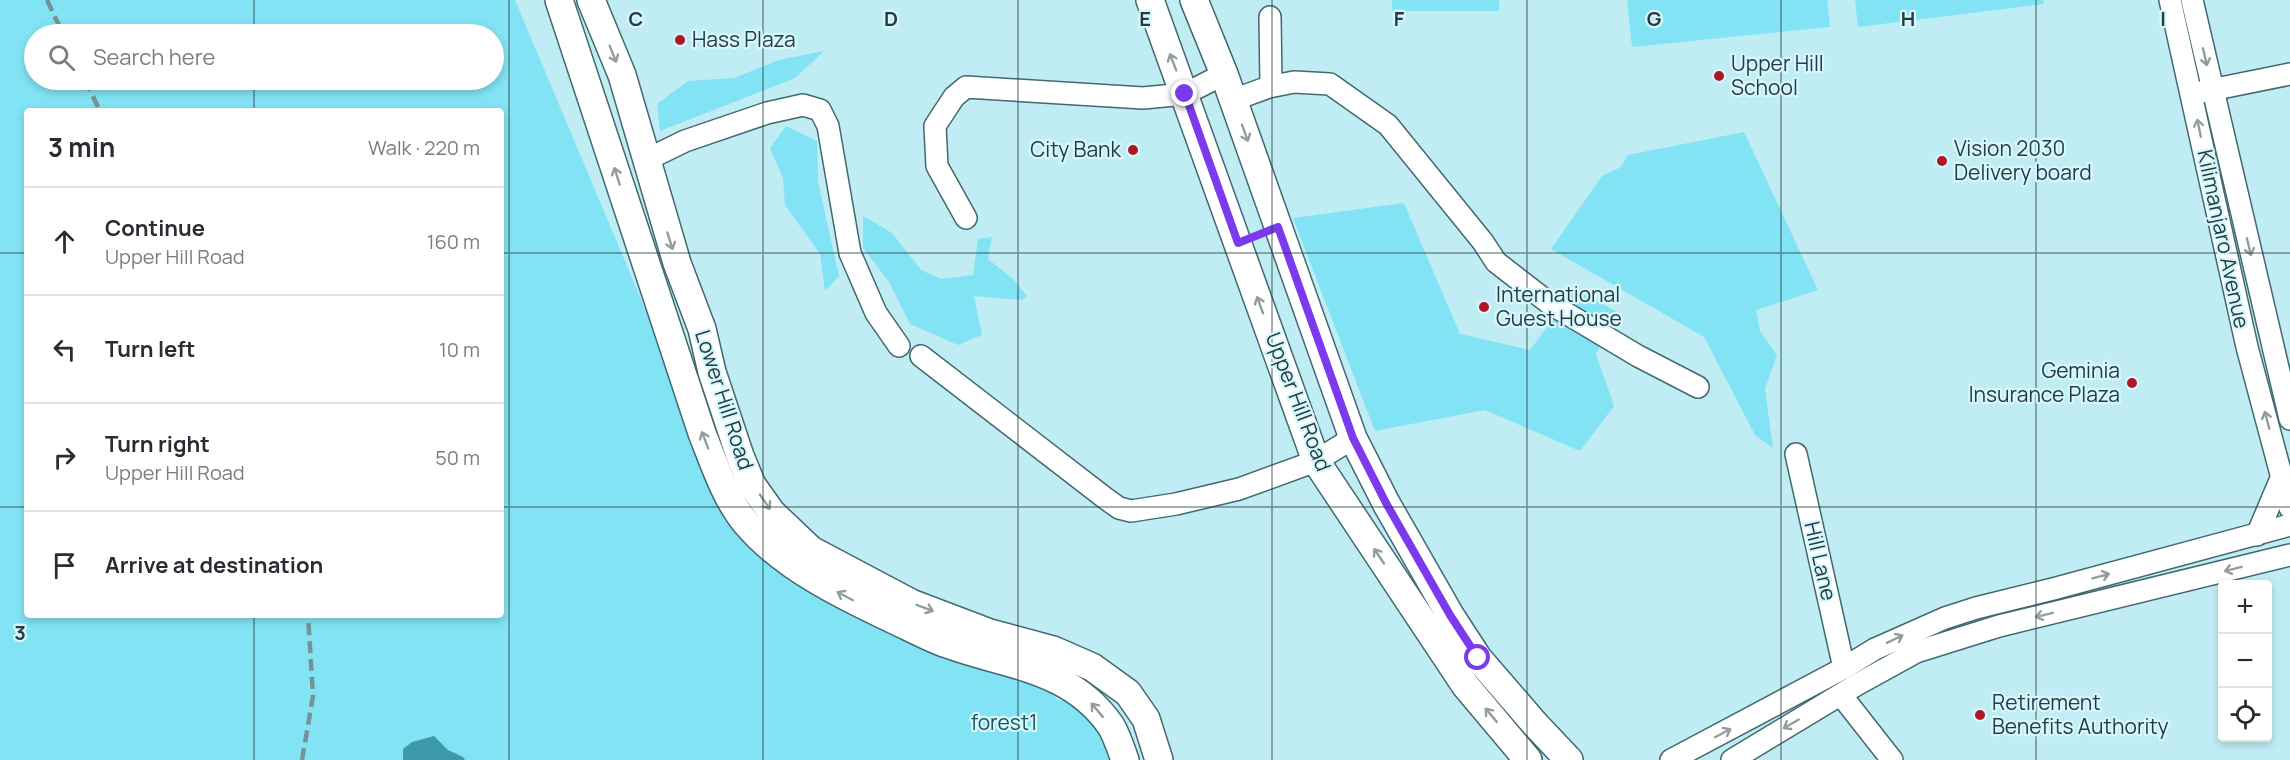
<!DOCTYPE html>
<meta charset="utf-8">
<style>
:root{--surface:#fff;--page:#f2f2f3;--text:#2b2b33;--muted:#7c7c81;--line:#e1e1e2}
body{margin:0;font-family:Manrope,sans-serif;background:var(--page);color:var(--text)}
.controls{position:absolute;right:18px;bottom:18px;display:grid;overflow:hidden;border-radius:6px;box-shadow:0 3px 9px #0003}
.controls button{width:54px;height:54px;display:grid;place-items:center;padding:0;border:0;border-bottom:2px solid var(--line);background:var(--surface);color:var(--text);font:30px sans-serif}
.stop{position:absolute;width:18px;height:18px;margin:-14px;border:4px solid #7c3aed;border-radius:50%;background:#fff}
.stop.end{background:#7c3aed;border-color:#fff;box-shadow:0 2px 6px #0008}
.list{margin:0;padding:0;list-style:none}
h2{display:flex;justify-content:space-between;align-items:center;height:78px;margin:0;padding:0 24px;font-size:26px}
h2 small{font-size:20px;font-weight:400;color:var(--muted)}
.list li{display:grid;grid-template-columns:39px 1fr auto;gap:18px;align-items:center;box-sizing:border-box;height:108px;padding:0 24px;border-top:2px solid var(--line)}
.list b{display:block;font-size:22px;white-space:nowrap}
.list p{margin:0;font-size:20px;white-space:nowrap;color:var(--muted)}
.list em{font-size:20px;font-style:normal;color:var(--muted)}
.icon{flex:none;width:33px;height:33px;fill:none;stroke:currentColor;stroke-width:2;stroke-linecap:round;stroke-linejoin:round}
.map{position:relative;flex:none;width:2290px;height:760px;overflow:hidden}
.search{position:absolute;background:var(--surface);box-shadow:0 3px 9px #0003;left:24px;top:24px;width:480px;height:66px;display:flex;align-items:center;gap:15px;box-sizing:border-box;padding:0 21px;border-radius:33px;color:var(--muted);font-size:22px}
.panel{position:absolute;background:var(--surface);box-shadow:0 3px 9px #0003;left:24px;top:108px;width:480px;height:510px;border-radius:6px}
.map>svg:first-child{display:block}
.green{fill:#82e3f4;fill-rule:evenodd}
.water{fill:#3d9aa9}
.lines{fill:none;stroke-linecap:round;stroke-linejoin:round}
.minor-casing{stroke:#416970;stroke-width:24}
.tertiary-casing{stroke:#416970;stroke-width:30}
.minor{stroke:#fff;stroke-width:21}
.tertiary{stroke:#fff;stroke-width:27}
.rail{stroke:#749398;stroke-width:4.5;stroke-dasharray:12 6;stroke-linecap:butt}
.oneway{stroke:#949c9e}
.route{stroke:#7c3aed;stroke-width:8}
.grid{fill:none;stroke:#283a3d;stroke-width:1.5;stroke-opacity:0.55}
.poi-dot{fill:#ac1824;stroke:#d5f8fe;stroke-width:2}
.labels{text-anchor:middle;stroke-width:4.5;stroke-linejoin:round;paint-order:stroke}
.poi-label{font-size:21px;fill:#283a3d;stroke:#d5f8fe;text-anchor:start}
.street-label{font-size:21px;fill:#283a3d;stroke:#d5f8fe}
.park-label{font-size:21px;fill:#1d525a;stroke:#d5f8fe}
.grid-label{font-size:20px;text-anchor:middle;font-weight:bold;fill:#283a3d;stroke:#d5f8fe;stroke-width:4.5;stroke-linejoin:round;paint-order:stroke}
</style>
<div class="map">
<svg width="2290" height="760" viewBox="0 0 2290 760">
<rect width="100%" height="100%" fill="#c0edf4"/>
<g class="green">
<path d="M0,0H515L737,527L1035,679L1058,700L1077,701L1102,721L1110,760H0ZM34,34H494V80H34ZM27,111H501V615H27Z"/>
<rect x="1392" y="0" width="107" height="11"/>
<polygon points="1627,0 1827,0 1830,27 1632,47"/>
<polygon points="1855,0 2043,0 2044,4 1858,27"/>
<polygon points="824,51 795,78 660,131 657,104 688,81 734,78 779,60"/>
<polygon points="786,126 817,141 818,182 839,276 825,291 820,254 785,205 783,178 770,148"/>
<polygon points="1744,132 1818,290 1756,310 1760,331 1777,355 1765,389 1773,448 1755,435 1704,337 1551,249 1602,176 1621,167 1628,155"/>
<polygon points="1404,203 1460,334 1530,350 1575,290 1618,312 1596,354 1614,406 1580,451 1485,410 1375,431 1293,218"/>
<polygon points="863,216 892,233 921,270 941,279 973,275 978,239 992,237 988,259 1013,279 1027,296 1022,300 974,296 982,335 958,345 910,324 889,282 863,248"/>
</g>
<polygon class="water" points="434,736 448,750 463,757 465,760 403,760 403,749 412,742"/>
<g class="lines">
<g class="minor-casing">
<g id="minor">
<polyline points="2170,0 2247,347 2290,508"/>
<polyline points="2192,0 2290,419"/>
<polyline points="1270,17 1271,86"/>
<polyline points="2201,92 2290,74"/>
<polyline points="1233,100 1269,87 1294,82 1330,84 1388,125 1483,242 1496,262 1549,303 1638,356 1698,387"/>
<polyline points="646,160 685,141 767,113 803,105 820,110 828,126 850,253 876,313 899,346"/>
<polyline points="966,218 937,166 935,126 954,97 966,87 1143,98 1185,94 1224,74"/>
<polyline points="921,356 1105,498 1119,508 1131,511 1176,504 1239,489 1316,461 1353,438"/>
<polyline points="1796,454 1844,668"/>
<polyline points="2257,535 2282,476"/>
<polyline points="1841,695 1892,760"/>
<polyline points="1671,760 1844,668 1875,649 1945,618 1976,608 2053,589 2290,525"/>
<polyline points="1732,760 1858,684 1916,652 1999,626 2290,555"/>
</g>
</g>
<g class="tertiary-casing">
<g id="tertiary">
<path d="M559,0L702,433C714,463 725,498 746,523C783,567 843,596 894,620C909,627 924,635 939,641C1002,666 1069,665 1111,726C1117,736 1121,749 1125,760"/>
<polyline points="591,0 622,75 677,263 702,329 712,372 740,456 752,485 772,513 811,550 911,603 990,633 1053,650 1092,667 1128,693 1146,719 1159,760"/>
<polyline points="1150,0 1316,461 1465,685 1528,760"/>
<polyline points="1194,0 1224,74 1353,438 1386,503 1450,615 1478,658 1535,724 1569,760"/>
</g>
</g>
<use href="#minor" class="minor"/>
<use href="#tertiary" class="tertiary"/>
<g class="rail">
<polyline points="47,0 63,34"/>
<polyline points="85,80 100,111"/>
<polyline points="302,760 313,696 308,615"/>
</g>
</g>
<defs><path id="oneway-shaft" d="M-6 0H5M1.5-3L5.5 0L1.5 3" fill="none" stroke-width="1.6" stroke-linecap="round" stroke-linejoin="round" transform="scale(1.5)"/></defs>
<g class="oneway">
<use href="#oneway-shaft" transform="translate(613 54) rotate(68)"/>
<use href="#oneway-shaft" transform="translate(2205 57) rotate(77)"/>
<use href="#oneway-shaft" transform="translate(1173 62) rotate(-111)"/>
<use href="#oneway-shaft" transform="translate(2199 128) rotate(-102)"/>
<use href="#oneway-shaft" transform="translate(1245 133) rotate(70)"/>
<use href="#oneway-shaft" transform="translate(617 176) rotate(-108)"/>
<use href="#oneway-shaft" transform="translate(670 241) rotate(73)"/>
<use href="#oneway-shaft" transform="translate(2249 247) rotate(76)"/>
<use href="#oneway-shaft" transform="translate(1260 305) rotate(-110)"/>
<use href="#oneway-shaft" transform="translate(2267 420) rotate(-105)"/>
<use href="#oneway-shaft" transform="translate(705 440) rotate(-111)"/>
<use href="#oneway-shaft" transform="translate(765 502) rotate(55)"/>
<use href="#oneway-shaft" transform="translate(1379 556) rotate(-124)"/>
<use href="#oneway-shaft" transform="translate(2233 569) rotate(166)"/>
<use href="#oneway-shaft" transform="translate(2101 576) rotate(-15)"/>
<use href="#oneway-shaft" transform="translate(845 596) rotate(-152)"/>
<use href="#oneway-shaft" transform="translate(925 608) rotate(21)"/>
<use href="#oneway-shaft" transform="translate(2044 615) rotate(166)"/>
<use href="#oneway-shaft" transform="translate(1895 639) rotate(-26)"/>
<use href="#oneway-shaft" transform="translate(1097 710) rotate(-130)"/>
<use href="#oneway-shaft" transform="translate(1491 715) rotate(-130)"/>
<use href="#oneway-shaft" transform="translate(1791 724) rotate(150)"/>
<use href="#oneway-shaft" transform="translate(1723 733) rotate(-28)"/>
</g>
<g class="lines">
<polyline class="route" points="1185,94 1238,243 1278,227 1353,438 1386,503 1450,615 1478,658"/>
</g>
<path class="grid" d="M254,0V34M509,0V760M763,0V760M1018,0V760M1272,0V760M1527,0V760M1781,0V760M2036,0V760M254,80V111M0,253H27M501,253H2290M0,507H27M501,507H2290M254,615V760"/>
<g class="poi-dot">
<circle cx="680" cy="40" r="6"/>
<circle cx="1719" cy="76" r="6"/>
<circle cx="1133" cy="150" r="6"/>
<circle cx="1942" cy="161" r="6"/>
<circle cx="1484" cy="307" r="6"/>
<circle cx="2132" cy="383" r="6"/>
<circle cx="1980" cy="715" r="6"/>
</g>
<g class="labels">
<g class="poi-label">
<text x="692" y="47">Hass Plaza</text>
<text x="1731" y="71">Upper Hill<tspan x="1731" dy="24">School</tspan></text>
<text x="1954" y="156">Vision 2030<tspan x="1954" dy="24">Delivery board</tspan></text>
<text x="1121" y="157" text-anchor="end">City Bank</text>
<text x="1496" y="302">International<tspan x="1496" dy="24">Guest House</tspan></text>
<text x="2120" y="378" text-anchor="end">Geminia<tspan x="2120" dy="24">Insurance Plaza</tspan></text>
<text x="1992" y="710">Retirement<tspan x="1992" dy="24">Benefits Authority</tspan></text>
</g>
<g class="street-label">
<text transform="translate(2223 239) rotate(78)" y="7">Kilimanjaro Avenue</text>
<text transform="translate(724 400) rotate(72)" y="7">Lower Hill Road</text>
<text transform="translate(1298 402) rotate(69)" y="7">Upper Hill Road</text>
<text transform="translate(1820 561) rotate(77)" y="7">Hill Lane</text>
</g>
<g class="park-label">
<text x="1004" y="730">forest1</text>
</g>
</g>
<g class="grid-label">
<text x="636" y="26">C</text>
<text x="891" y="26">D</text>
<text x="1145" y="26">E</text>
<text x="1399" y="26">F</text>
<text x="1654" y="26">G</text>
<text x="1908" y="26">H</text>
<text x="2163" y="26">I</text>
<text x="20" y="640">3</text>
</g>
</svg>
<div class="controls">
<button>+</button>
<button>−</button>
<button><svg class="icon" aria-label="locate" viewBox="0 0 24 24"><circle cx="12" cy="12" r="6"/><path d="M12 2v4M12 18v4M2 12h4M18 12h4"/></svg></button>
</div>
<div class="stop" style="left:1478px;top:658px"></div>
<div class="stop end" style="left:1185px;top:94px"></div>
<div class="search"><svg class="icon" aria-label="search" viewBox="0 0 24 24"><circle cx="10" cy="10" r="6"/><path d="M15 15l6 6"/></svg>Search here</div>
<section class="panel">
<h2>3 min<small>Walk · 220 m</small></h2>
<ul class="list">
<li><svg class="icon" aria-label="ahead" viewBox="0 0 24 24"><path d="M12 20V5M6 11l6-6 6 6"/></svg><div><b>Continue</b><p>Upper Hill Road</p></div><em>160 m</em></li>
<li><svg class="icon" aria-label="left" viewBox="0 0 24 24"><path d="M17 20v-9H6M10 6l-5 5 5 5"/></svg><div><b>Turn left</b></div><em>10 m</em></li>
<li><svg class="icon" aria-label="right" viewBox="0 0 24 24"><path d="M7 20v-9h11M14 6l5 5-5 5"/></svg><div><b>Turn right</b><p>Upper Hill Road</p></div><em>50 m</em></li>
<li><svg class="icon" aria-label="arrive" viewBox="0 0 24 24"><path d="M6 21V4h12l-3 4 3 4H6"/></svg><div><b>Arrive at destination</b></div></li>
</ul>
</section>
</div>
